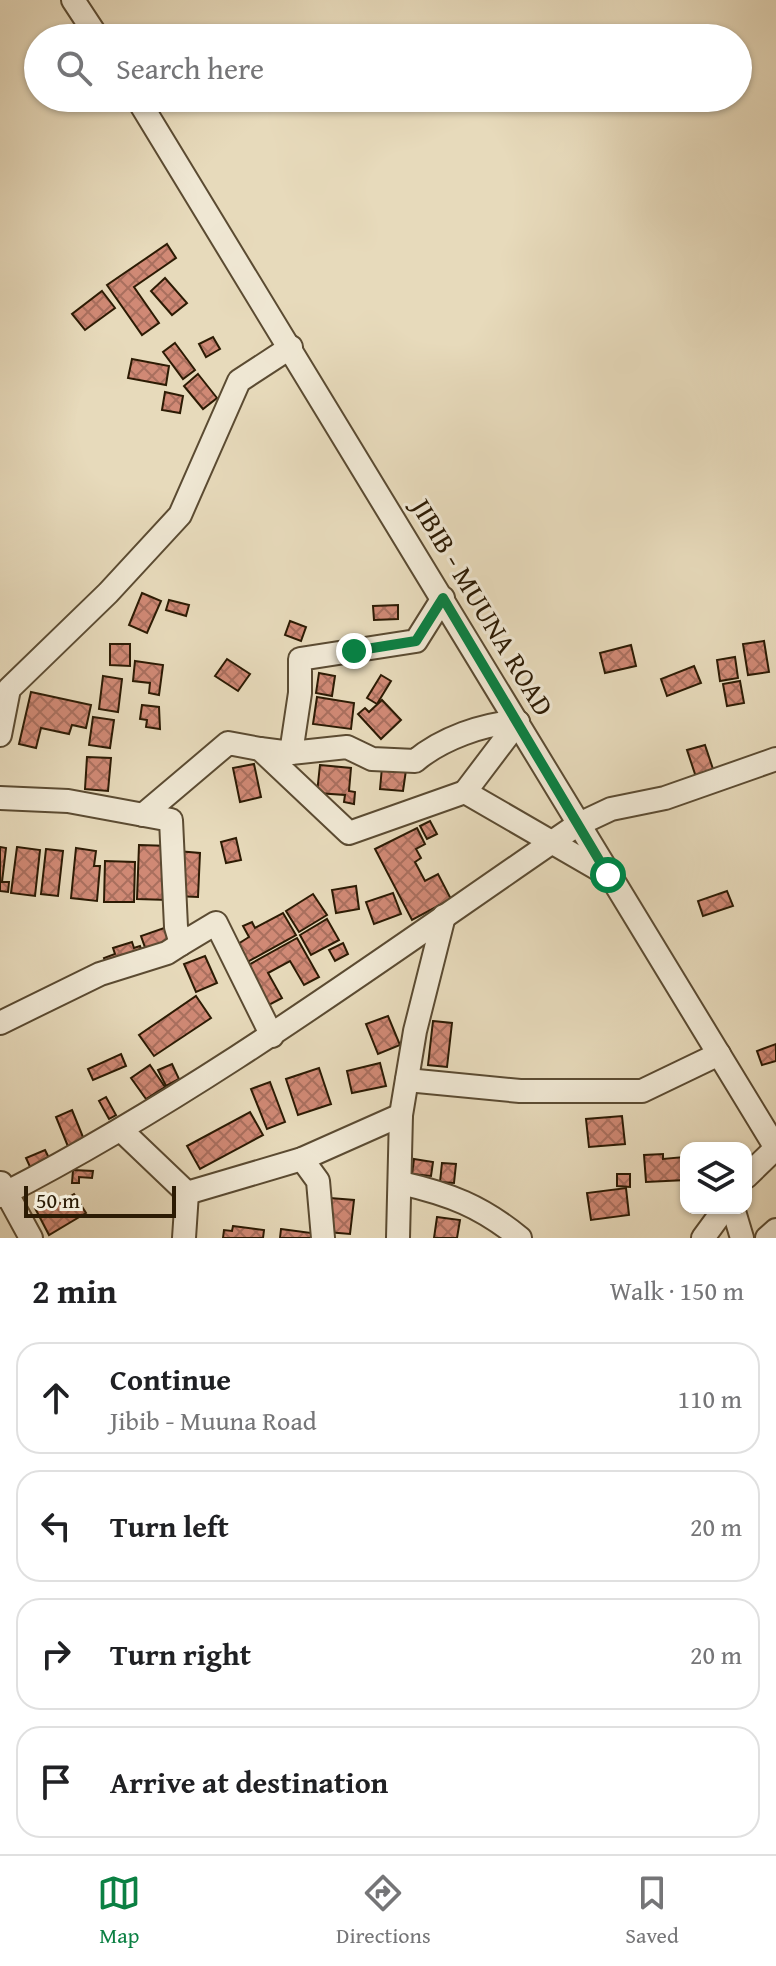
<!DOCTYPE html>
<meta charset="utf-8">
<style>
:root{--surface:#fff;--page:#f2f2f2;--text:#202124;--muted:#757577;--line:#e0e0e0;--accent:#0b8043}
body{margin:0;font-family:"Gentium Book Plus",serif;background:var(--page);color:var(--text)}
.controls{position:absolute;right:24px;bottom:24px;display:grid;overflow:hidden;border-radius:16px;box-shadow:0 2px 6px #0004}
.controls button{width:72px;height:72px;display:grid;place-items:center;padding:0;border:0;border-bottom:2px solid var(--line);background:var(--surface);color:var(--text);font:40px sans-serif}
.scale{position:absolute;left:24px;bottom:20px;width:152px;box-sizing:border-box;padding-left:8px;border:4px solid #2c1b04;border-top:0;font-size:22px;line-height:28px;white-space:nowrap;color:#2c1b04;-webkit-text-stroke:6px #efe7d3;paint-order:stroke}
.stop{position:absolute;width:24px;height:24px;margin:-18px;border:6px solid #0b8043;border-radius:50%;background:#fff}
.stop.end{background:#0b8043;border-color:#fff;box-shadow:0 2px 8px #0008}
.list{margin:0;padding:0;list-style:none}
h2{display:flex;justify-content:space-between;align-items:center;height:104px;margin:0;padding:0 32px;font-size:34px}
h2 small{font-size:26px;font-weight:400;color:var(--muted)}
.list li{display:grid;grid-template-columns:52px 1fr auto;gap:24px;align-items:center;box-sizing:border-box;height:112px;margin:0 16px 16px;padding:0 16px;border:2px solid var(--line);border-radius:24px}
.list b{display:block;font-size:30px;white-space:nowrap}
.list p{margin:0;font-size:26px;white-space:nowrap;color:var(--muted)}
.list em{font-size:26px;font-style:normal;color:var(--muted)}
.icon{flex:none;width:44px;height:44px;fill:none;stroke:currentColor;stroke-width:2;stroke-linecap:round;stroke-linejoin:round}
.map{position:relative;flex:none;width:776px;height:1238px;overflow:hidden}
.search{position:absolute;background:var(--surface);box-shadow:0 2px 6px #0004;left:24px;right:24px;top:24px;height:88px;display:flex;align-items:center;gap:20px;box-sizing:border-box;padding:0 28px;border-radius:44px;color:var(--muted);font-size:30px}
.sheet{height:616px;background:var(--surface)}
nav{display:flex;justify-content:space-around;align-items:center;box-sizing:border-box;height:112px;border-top:2px solid var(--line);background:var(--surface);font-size:22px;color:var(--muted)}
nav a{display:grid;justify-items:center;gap:4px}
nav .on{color:var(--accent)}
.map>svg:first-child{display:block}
.building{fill:url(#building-cross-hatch);stroke:#2c1b04;stroke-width:2}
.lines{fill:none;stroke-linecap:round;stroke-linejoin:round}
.minor-casing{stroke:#5b4b32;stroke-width:26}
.minor{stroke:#efe7d3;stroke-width:22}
.route{stroke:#0b8043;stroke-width:10}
.labels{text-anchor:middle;stroke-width:6;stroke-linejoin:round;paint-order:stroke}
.street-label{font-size:28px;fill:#2c1b04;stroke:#efe7d3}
</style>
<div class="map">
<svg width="776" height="1238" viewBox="0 0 776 1238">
<defs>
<pattern id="building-cross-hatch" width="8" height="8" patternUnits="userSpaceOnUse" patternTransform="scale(2)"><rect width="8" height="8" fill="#d08975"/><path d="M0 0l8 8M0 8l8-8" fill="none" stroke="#a96f5e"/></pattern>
</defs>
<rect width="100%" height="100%" fill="#e7dabb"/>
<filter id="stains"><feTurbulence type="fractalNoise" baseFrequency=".0025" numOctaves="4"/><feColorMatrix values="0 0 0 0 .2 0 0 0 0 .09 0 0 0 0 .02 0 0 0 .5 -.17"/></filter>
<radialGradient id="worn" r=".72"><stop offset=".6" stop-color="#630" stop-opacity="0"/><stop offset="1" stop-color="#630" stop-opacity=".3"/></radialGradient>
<g class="building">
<polygon points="167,244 176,258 134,287 159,323 142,335 107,285"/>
<polygon points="165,278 187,303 172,315 151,291"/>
<polygon points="102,291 115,308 85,330 72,314"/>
<polygon points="213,337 220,349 206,357 199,344"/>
<polygon points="175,343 195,370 183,379 163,352"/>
<polygon points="132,359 169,366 166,385 128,378"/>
<polygon points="198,374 217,398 203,409 184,386"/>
<polygon points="165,392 183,396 180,413 162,410"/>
<polygon points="142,593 161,601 147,633 129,625"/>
<polygon points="169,600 189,605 186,616 166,610"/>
<polygon points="398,605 398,619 374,620 373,606"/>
<polygon points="290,621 306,627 301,641 285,635"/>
<polygon points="764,641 769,672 748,675 743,644"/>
<polygon points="110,644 130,644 130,666 110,665"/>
<polygon points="631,645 636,666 605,673 600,653"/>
<polygon points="735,657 738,678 720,681 717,660"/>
<polygon points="227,659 250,674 238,691 215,676"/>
<polygon points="135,661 163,665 159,695 149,693 150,683 133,681"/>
<polygon points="694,666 701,683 667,696 661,679"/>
<polygon points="319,673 335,676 332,696 316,693"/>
<polygon points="381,675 391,681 377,704 367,698"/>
<polygon points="103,676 122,679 118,712 99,709"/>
<polygon points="740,681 744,703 727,706 723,684"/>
<polygon points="31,692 91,705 86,728 72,725 69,734 41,728 36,748 19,744"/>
<polygon points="317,697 354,703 351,729 313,724"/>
<polygon points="382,700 401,720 381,739 358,714 365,708 369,712"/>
<polygon points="142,705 159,707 160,729 146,727 147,720 140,719"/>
<polygon points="93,717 114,720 110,748 89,745"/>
<polygon points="705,745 714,772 696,777 687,750"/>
<polygon points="87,757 111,758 108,791 85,789"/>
<polygon points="254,764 261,797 240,802 233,768"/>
<polygon points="320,765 351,768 349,791 355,792 354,804 344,802 345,795 317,793"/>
<polygon points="382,767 406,770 403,791 380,789"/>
<polygon points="430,821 437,834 427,839 420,826"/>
<polygon points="417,828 425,844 416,849 421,858 415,862 425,881 438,874 451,899 412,920 375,849"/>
<polygon points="236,838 241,860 226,863 221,842"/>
<polygon points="139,845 171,846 169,900 137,899"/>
<polygon points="0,847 6,848 2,882 9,882 8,892 0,891"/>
<polygon points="17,847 40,850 35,896 11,893"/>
<polygon points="76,848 96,851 94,866 100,866 97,901 71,898"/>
<polygon points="46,849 63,851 58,896 41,894"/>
<polygon points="177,851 200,853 198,897 175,896"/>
<polygon points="105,861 135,862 134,902 104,902"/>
<polygon points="356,886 359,909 336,913 332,890"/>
<polygon points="727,891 733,906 703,916 698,901"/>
<polygon points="393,893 401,914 374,924 366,902"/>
<polygon points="313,894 327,915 299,932 286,911"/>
<polygon points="283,913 296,935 242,965 233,947 249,937 243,926 252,922 255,928"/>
<polygon points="327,919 339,940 311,955 300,935"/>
<polygon points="167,927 174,946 148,956 141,936"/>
<polygon points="297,938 319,977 304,985 290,961 268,973 282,998 265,1007 243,968"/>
<polygon points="132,942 134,948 140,946 144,957 108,969 104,958 115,954 113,948"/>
<polygon points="343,943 348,954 335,961 329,950"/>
<polygon points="205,956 217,983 196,992 184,964"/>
<polygon points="196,996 211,1018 154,1056 139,1035"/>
<polygon points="388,1016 400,1045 378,1054 366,1024"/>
<polygon points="433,1021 452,1023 447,1067 428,1065"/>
<polygon points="776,1044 776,1061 762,1065 757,1051"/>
<polygon points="121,1054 126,1066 93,1080 88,1069"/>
<polygon points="380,1063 386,1086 352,1093 347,1071"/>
<polygon points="172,1064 179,1079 166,1086 158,1070"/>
<polygon points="150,1065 165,1087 146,1099 131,1078"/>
<polygon points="319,1068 331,1104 298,1115 286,1079"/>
<polygon points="270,1082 285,1122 267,1129 251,1089"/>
<polygon points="106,1097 116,1115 109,1119 99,1101"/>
<polygon points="72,1110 85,1142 69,1149 56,1117"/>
<polygon points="250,1112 263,1135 200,1169 187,1146"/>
<polygon points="622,1116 625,1144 589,1147 586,1119"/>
<polygon points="45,1150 50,1160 31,1169 26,1158"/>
<polygon points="663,1154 663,1159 684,1157 686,1180 646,1182 644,1155"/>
<polygon points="414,1159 433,1162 431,1176 412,1174"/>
<polygon points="442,1163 456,1164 454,1183 440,1182"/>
<polygon points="73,1170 93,1171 92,1178 79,1177 79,1183 72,1183"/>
<polygon points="617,1174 630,1174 630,1187 617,1186"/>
<polygon points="626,1188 629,1215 591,1220 587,1193"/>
<polygon points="74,1194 86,1213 49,1235 35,1208 55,1196 59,1203"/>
<polygon points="330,1198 354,1200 350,1234 327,1232"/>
<polygon points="437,1217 460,1220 457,1238 434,1238"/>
<polygon points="233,1226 264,1230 263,1238 223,1238 224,1230 232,1231"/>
<polygon points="281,1229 319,1234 318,1238 280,1238"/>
</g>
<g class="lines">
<g class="minor-casing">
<g id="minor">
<polyline points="73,0 98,38"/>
<polyline points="137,98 776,1148"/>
<polyline points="0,735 9,689 108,593 180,515 239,381 291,347"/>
<polyline points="260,749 291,753 300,693 300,659 416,641 443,598"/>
<path d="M291,753L347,747L372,759L415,761C441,739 484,723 518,722"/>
<polyline points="465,792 518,722"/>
<polyline points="0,798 68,801 171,820 176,927 181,944 216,923 272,1036"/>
<polyline points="143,815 228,743 260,749 349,833 465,792 605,873"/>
<polyline points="0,1023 100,974 167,953 181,944"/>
<polyline points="407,1080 520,1091 642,1091 719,1054"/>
<polyline points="121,1130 187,1193 184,1238"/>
<polyline points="302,1159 318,1181 323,1238"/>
<polyline points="746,1177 776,1148"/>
<polyline points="1,1183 31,1238"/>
<path d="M401,1183C449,1194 481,1206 520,1238"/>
<polyline points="187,1193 302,1159 401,1115"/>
<path d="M0,1196C204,1091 388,954 577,825L611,809L665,798L776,759"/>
<polyline points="733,1208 742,1238"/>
<polyline points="398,1238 401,1115 415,1031 444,916"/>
<polyline points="703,1238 725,1208"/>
<polyline points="767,1238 776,1230"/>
</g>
</g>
<use href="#minor" class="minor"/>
</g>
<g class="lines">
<polyline class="route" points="354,651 416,641 443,598 608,875"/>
</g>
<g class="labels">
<g class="street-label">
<text transform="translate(483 607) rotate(59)" y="10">JIBIB - MUUNA ROAD</text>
</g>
</g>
<rect width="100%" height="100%" filter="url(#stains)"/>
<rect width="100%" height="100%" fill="url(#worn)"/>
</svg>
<div class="controls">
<button><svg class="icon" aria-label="layers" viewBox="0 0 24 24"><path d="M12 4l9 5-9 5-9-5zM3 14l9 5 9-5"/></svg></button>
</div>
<div class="scale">50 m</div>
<div class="stop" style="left:608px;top:875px"></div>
<div class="stop end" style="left:354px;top:651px"></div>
<div class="search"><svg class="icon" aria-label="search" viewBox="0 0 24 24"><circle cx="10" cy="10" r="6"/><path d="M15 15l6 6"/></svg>Search here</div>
</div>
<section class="sheet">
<h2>2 min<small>Walk · 150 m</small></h2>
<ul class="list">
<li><svg class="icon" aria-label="ahead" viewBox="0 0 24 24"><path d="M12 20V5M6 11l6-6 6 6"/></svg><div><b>Continue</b><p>Jibib - Muuna Road</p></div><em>110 m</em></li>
<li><svg class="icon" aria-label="left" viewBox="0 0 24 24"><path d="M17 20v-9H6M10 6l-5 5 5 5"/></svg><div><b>Turn left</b></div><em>20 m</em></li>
<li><svg class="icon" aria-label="right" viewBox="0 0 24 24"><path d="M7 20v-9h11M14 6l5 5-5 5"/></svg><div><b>Turn right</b></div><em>20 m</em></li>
<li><svg class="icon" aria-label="arrive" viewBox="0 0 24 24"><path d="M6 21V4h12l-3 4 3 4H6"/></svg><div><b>Arrive at destination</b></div></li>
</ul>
</section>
<nav>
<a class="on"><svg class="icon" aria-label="map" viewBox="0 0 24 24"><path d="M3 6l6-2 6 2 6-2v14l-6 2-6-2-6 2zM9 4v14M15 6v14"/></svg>Map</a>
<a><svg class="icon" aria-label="directions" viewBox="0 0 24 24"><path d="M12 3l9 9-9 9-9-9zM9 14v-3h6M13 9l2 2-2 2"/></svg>Directions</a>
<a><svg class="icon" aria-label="saved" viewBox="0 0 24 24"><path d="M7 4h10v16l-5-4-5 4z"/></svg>Saved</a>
</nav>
